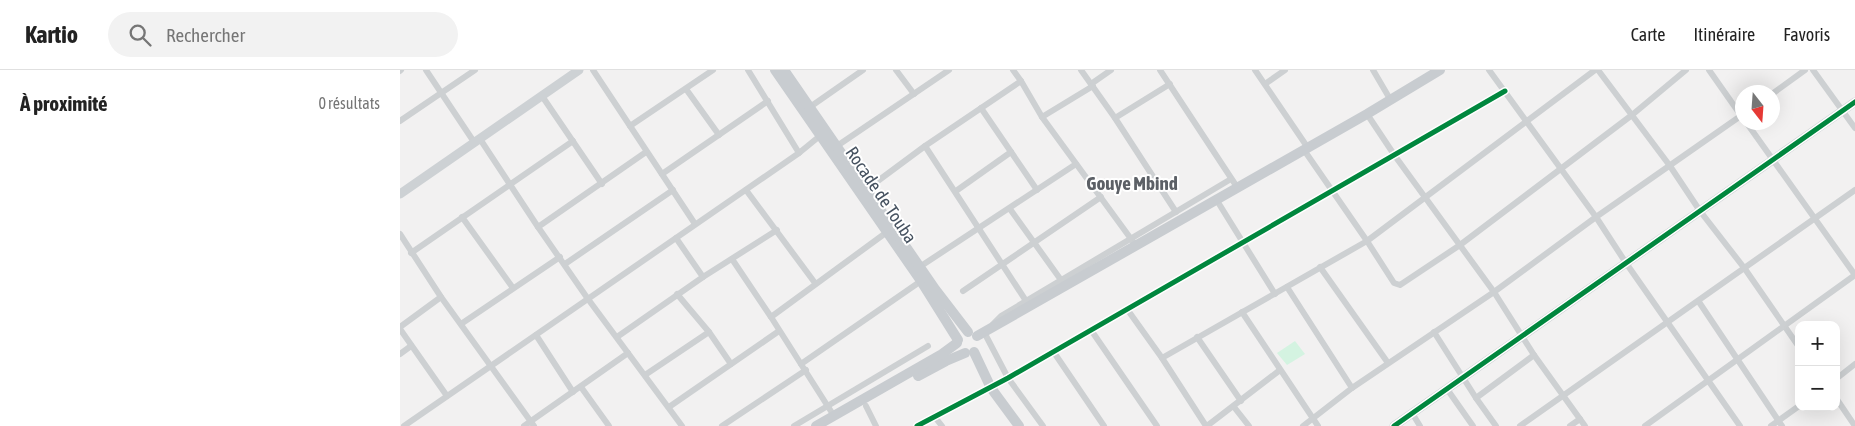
<!DOCTYPE html>
<html lang="fr">
<meta charset="utf-8">
<style>
:root{--surface:#fff;--page:#f2f2f2;--text:#222;--muted:#767676;--line:#e0e0e0}
body{margin:0;font-family:"Asap Condensed",sans-serif;background:var(--page);color:var(--text)}
.controls{position:absolute;right:15px;bottom:15px;display:grid;overflow:hidden;border-radius:10px;box-shadow:0 5px 20px #0002}
.controls button{width:45px;height:45px;display:grid;place-items:center;padding:0;border:0;border-bottom:1px solid var(--line);background:var(--surface);color:var(--text);font:25px sans-serif}
.compass{position:absolute;left:1335px;top:15px;width:45px;height:45px;border-radius:50%;background:var(--surface);box-shadow:0 5px 20px #0002;rotate:163deg}
.list{margin:0;padding:0;list-style:none}
h2{display:flex;justify-content:space-between;align-items:center;height:65px;margin:0;padding:0 20px;font-size:21px}
h2 small{font-size:16px;font-weight:400;color:var(--muted)}
.icon{flex:none;width:28px;height:28px;fill:none;stroke:currentColor;stroke-width:2;stroke-linecap:round;stroke-linejoin:round}
.map{position:relative;flex:none;width:1455px;height:356px;overflow:hidden}
header{display:flex;align-items:center;gap:30px;box-sizing:border-box;height:70px;padding:0 25px;background:var(--surface);border-bottom:1px solid var(--line)}
header strong{font-size:24px}
nav{display:flex;gap:28px;margin-inline-start:auto;font-size:18px}
.search{width:350px;height:45px;background:var(--page);display:flex;align-items:center;gap:12px;box-sizing:border-box;padding:0 18px;border-radius:28px;color:var(--muted);font-size:19px}
main{display:flex}
aside{flex:1;background:var(--surface)}
.map>svg:first-child{display:block}
.green{fill:#d4f3e1}
.lines{fill:none;stroke-linecap:round;stroke-linejoin:round}
.street{stroke:#cdd0d2;stroke-width:6}
.secondary{stroke:#cdd1d4;stroke-width:9}
.primary{stroke:#c8ccd0;stroke-width:10}
.cycleway-casing{stroke:#fff;stroke-width:8}
.cycleway{stroke:#00873e;stroke-width:5}
.labels{text-anchor:middle;stroke-width:4;stroke-linejoin:round;paint-order:stroke}
.street-label{font-size:18px;fill:#465260;stroke:#fff}
.neighbourhood-label{font-size:19px;font-weight:bold;fill:#5c6066;stroke:#fff}
</style>
<header>
<strong>Kartio</strong>
<div class="search"><svg class="icon" aria-label="search" viewBox="0 0 24 24"><circle cx="10" cy="10" r="6"/><path d="M15 15l6 6"/></svg>Rechercher</div>
<nav><a>Carte</a><a>Itinéraire</a><a>Favoris</a></nav>
</header>
<main>
<aside>
<h2>À proximité<small>0 résultats</small></h2>
<ul class="list">
</ul>
</aside>
<div class="map">
<svg width="1455" height="356" viewBox="0 0 1455 356">
<rect width="100%" height="100%" fill="#f2f1f1"/>
<polygon class="green" points="895,271 905,284 887,295 877,283"/>
<g class="lines">
<g class="street">
<polyline points="26,0 74,72"/>
<polyline points="193,0 295,154"/>
<polyline points="348,0 399,83"/>
<polyline points="496,0 514,24"/>
<polyline points="613,0 621,11 642,47 734,173"/>
<polyline points="681,0 715,48 776,142"/>
<polyline points="760,0 837,117"/>
<polyline points="855,0 908,78"/>
<polyline points="973,0 990,29"/>
<polyline points="1089,0 1196,147 1226,193 1340,356"/>
<polyline points="1198,0 1270,96 1300,141 1345,199 1399,277"/>
<polyline points="1309,0 1342,47"/>
<polyline points="1413,0 1455,58"/>
<polyline points="0,1 1,0"/>
<polyline points="691,14 711,0"/>
<polyline points="865,14 885,0"/>
<polyline points="286,19 319,65"/>
<polyline points="1372,24 1405,0"/>
<polyline points="142,26 202,114"/>
<polyline points="410,37 463,0"/>
<polyline points="581,38 637,120"/>
<polyline points="967,44 995,86 1094,222 1134,285 1185,356"/>
<polyline points="642,47 693,16"/>
<polyline points="715,48 770,14"/>
<polyline points="0,51 75,0"/>
<polyline points="1346,52 1455,205"/>
<polyline points="230,56 313,0"/>
<polyline points="80,69 138,157 188,229 282,356"/>
<polyline points="525,76 628,234"/>
<polyline points="434,78 549,0"/>
<polyline points="904,80 967,171 994,213 1000,215 1060,175 1232,45 1286,0"/>
<polyline points="262,104 368,31"/>
<polyline points="467,119 525,76 621,11"/>
<polyline points="346,120 415,213"/>
<polyline points="556,121 611,82"/>
<polyline points="816,129 875,224"/>
<polyline points="610,139 661,210"/>
<polyline points="62,147 113,218"/>
<polyline points="138,157 246,82"/>
<polyline points="0,164 41,227 134,356"/>
<polyline points="276,168 303,207"/>
<polyline points="11,183 173,71"/>
<polyline points="332,189 371,247 434,346"/>
<polyline points="165,194 273,120"/>
<polyline points="521,196 676,94"/>
<polyline points="920,197 988,293"/>
<polyline points="887,217 952,318"/>
<polyline points="563,221 701,127"/>
<polyline points="277,224 309,262 331,294"/>
<polyline points="1299,232 1382,356"/>
<polyline points="727,239 762,288 806,356"/>
<polyline points="842,242 918,356"/>
<polyline points="371,247 487,162"/>
<polyline points="61,254 160,187"/>
<polyline points="593,254 601,246 831,109"/>
<polyline points="0,257 41,227"/>
<polyline points="0,259 47,326"/>
<polyline points="691,260 757,356"/>
<polyline points="584,262 608,308 643,356"/>
<polyline points="1034,262 1076,328 1096,356"/>
<polyline points="136,265 173,322"/>
<polyline points="217,267 303,207 377,160"/>
<polyline points="797,267 841,331"/>
<polyline points="653,281 704,356"/>
<polyline points="0,284 11,276"/>
<polyline points="762,288 967,171 1195,0"/>
<polyline points="401,294 521,211"/>
<polyline points="245,305 309,262"/>
<polyline points="1436,309 1455,294"/>
<polyline points="181,317 209,356"/>
<polyline points="1047,319 1073,356"/>
<polyline points="1076,328 1134,285"/>
<polyline points="1436,328 1455,356"/>
<polyline points="466,336 476,356"/>
<polyline points="269,337 379,261"/>
<polyline points="834,337 849,356"/>
<polyline points="1012,343 1020,356"/>
<polyline points="534,346 542,356"/>
<polyline points="4,356 399,83 421,65"/>
<polyline points="124,356 228,283"/>
<polyline points="322,356 406,300"/>
<polyline points="394,356 528,276"/>
<polyline points="517,356 608,308 1105,21"/>
<polyline points="807,356 880,300"/>
<polyline points="903,356 952,318 1094,222 1196,147 1342,45"/>
<polyline points="1120,356 1455,120"/>
<polyline points="1170,356 1180,349"/>
<polyline points="1245,356 1455,205"/>
<polyline points="1371,356 1399,336"/>
</g>
<g class="secondary">
<polyline points="0,124 179,0"/>
<polyline points="994,356 1455,32"/>
</g>
<g class="primary">
<polyline points="375,0 521,211 558,270"/>
<polyline points="384,0 535,219 568,262"/>
<polyline points="577,266 967,44 1040,0"/>
<polyline points="574,282 591,318 619,356"/>
<polyline points="518,306 546,291 565,283"/>
<polyline points="416,356 542,284 557,273"/>
</g>
<g class="cycleway-casing">
<g id="cycleway">
<polyline points="517,356 608,308 1105,21"/>
<polyline points="994,356 1455,32"/>
</g>
</g>
<use href="#cycleway" class="cycleway"/>
</g>
<g class="labels">
<g class="street-label">
<text transform="translate(481 125) rotate(56)" y="6">Rocade de Touba</text>
</g>
<g class="neighbourhood-label">
<text x="732" y="120">Gouye Mbind</text>
</g>
</g>
</svg>
<div class="controls">
<button>+</button>
<button>−</button>
</div>
<svg class="compass" viewBox="-18 -18 36 36"><path d="M0-13l5 13h-10z" fill="#e53935"/><path d="M0 13l5-13h-10z" fill="#767676"/></svg>
</div>
</main>
